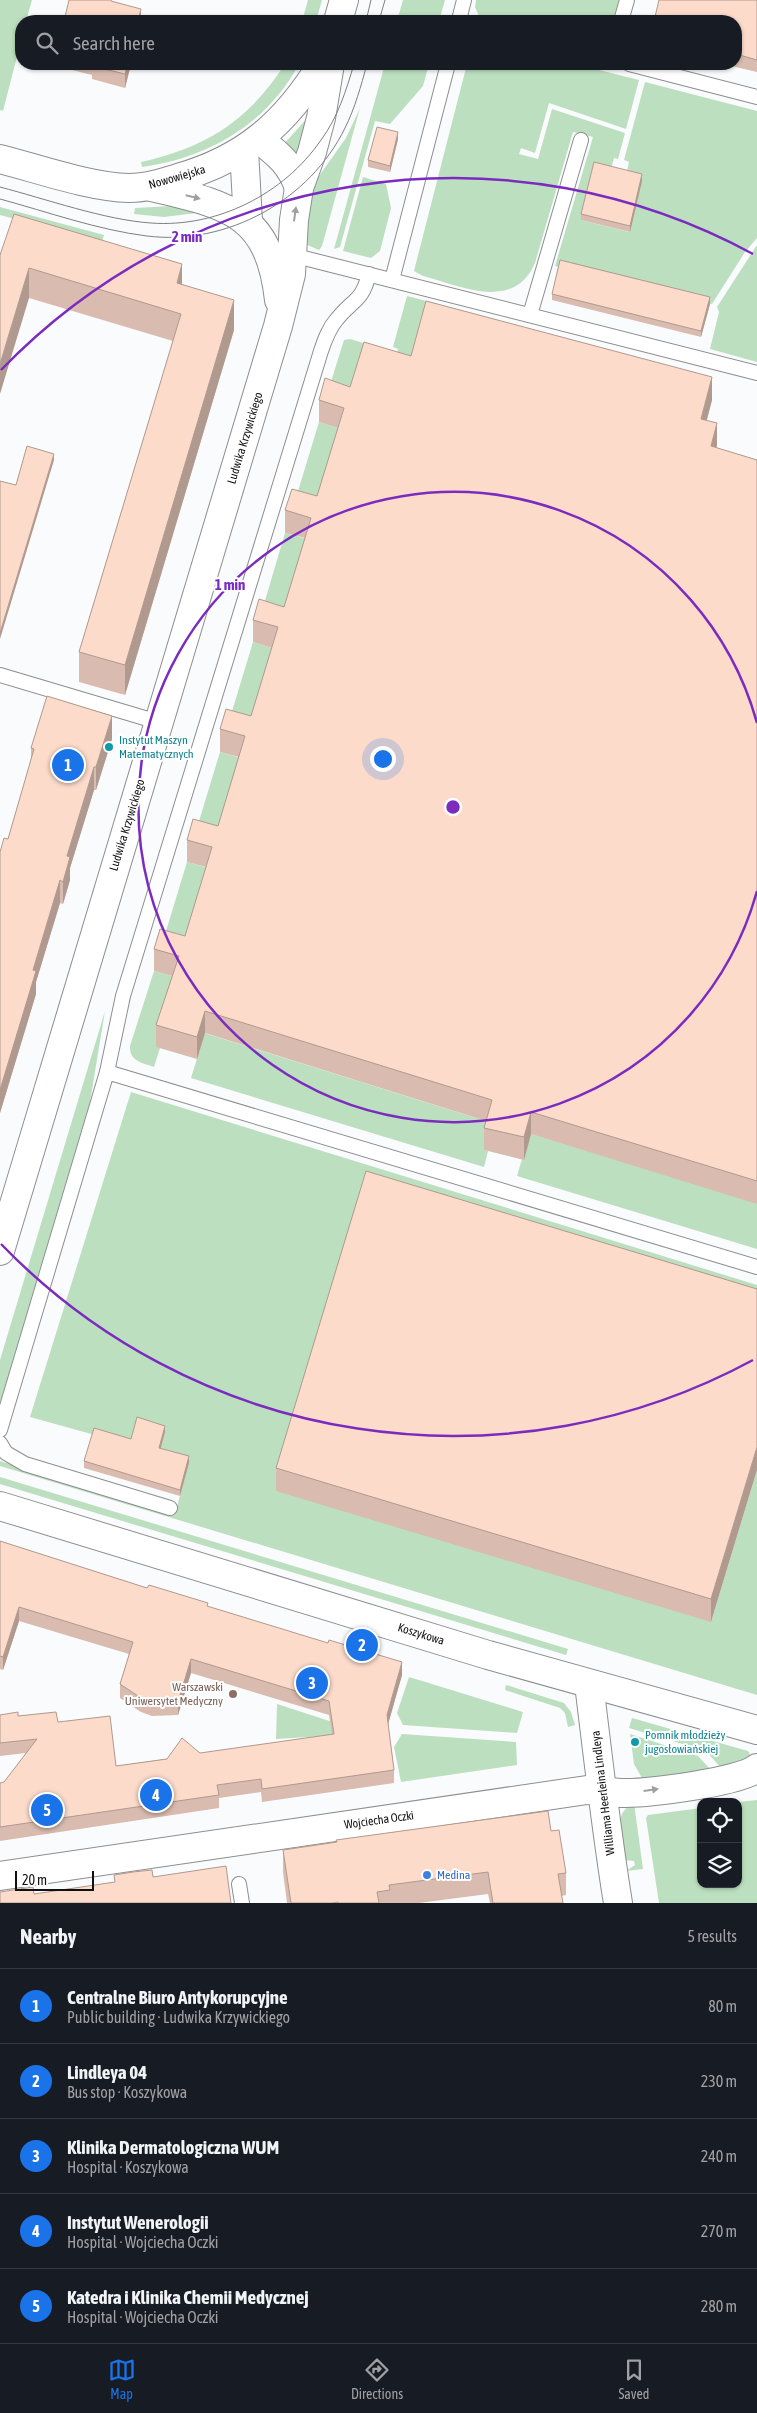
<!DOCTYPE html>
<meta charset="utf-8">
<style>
:root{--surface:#171b24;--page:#242831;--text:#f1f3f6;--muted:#9ea1a6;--line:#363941;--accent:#1a73e8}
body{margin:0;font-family:"Asap Condensed",sans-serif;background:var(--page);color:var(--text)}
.controls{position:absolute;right:15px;bottom:15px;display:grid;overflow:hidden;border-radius:10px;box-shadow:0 1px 4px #0004}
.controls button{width:45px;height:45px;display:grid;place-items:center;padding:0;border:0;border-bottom:1px solid var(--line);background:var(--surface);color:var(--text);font:25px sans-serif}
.scale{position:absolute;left:15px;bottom:12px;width:79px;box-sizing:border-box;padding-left:5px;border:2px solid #111112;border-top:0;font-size:14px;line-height:18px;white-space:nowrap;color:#111112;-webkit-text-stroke:4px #fff;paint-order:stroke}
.you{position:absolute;left:382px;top:758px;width:18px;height:18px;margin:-12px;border:4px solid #fff;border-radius:50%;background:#1a73e8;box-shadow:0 0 0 8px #1a73e833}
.badge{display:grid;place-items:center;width:32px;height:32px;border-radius:50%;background:var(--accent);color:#fff;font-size:16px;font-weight:700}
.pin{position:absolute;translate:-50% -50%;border:2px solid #fff;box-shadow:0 1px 5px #0006}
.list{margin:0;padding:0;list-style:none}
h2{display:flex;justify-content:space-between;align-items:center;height:65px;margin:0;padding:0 20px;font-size:21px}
h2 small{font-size:16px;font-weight:400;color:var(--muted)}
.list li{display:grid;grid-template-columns:32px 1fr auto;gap:15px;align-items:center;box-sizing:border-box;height:75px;padding:0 20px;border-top:1px solid var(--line)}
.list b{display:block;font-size:19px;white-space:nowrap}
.list p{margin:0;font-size:16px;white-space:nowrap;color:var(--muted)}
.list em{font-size:16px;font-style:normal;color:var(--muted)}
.icon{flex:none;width:28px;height:28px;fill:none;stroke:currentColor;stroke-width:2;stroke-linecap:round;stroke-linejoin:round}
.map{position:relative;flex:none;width:757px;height:1903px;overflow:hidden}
.search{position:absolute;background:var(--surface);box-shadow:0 1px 4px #0004;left:15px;right:15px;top:15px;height:55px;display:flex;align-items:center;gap:12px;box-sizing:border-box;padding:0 18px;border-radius:20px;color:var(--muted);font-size:19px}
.sheet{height:440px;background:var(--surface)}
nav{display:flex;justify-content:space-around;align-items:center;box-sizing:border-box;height:70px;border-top:1px solid var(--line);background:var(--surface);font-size:14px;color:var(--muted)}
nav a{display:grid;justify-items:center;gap:2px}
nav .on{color:var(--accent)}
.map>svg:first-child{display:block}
.green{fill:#bcdfbf}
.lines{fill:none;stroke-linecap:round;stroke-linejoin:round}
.lane-casing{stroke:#8c8e8f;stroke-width:16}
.street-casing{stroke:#8c8e8f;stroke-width:30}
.secondary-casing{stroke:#8c8e8f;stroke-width:30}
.lane{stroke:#fff;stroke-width:14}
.street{stroke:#fff;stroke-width:28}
.secondary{stroke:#fff;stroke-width:28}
.tram{stroke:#7f7f81;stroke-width:1}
.wall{fill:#d9bcaf}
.shaded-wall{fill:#b0998e}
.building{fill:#fcdbcb;stroke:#b0998e}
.oneway{fill:#a0a0a0}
.ring{fill:none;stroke:#7b2cbf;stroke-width:2.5}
.culture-dot{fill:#0f9aa8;stroke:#fff;stroke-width:2}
.education-dot{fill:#8d6e63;stroke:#fff;stroke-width:2}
.shop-dot{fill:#3f7fe0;stroke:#fff;stroke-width:2}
.labels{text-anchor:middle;stroke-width:4;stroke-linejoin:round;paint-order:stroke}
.street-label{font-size:12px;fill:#111112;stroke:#fff}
.culture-label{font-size:12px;fill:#0d838f;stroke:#fff;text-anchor:start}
.education-label{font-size:12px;fill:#785e54;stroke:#fff;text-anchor:end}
.shop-label{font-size:12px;fill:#366cbe;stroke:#fff;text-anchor:start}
.centre{fill:#7b2cbf;stroke:#fff;stroke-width:2.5}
.ring-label{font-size:15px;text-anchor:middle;font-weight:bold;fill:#7b2cbf;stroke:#fff;stroke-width:4;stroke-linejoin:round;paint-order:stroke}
</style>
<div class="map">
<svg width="757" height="1903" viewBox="0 0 757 1903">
<rect width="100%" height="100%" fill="#fafbfd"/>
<g class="green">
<polygon points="0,0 32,0 26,21 21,21 21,41 3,111 0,110"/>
<polygon points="308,0 322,0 316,21 302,21"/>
<polygon points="403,0 445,0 439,21 397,21"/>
<polygon points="476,0 619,0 613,21 493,21 479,16 475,7"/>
<path d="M285,64H299C267,124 208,158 142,167L141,162C207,147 248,121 285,64Z"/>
<polygon points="385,64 429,64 423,86 390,124 375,121 340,247 334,249"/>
<path d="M467,64H575L639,80L626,129L549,103L535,153L521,148L519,154L538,159L552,109L625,133L618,159L614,158L610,173L581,220L629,232L626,176L629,162L624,160L645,82L757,111V238L745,252L712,304L555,266L593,137L573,132L535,263C514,312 461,286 423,276L414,271Z"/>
<polygon points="360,108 322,246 319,250 305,244 305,217 314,183 346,138"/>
<polygon points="310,115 297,156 284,144"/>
<polygon points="363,177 386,184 391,208 380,251 371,258 343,251"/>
<polygon points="172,206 205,212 164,217 134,214 135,208"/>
<polygon points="0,207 104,235 102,242 0,215"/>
<polygon points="757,245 757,362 710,349 719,312 717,307"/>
<polygon points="407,296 438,304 433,325 418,353 350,409 325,401 344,340 350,339 397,353 398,349 393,347"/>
<polygon points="319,422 344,430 317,519 292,511"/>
<polygon points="285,533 311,540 284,629 259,621"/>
<polygon points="253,642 278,650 251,739 226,731"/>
<polygon points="220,752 245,759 218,848 193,841"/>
<polygon points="187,862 212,869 185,958 160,951"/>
<path d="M154,971L179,978L166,1021L492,1123L484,1150L488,1151L484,1167L191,1078L203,1039L160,1048L154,1067C142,1063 129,1061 130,1046Z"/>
<polygon points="105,1011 90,1102 0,1403 0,1360"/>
<polygon points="131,1092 757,1285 757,1312 711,1622 757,1470 757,1695 0,1466 0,1461 175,1514 189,1463 159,1454 165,1432 131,1445 30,1417"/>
<polygon points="512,1128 757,1203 757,1249 517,1176 522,1159"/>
<polygon points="0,1477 568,1649 566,1655 0,1484"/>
<polygon points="409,1677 523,1712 517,1733 403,1725 397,1713"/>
<polygon points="506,1685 564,1703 571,1712 575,1725 568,1727 565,1713 560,1708 505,1690"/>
<polygon points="277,1704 345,1726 346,1732 325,1736 276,1739"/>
<polygon points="632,1718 748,1751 750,1754 745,1761 722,1769 706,1751 629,1728"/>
<polygon points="402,1734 516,1742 517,1765 401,1782 394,1747"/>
<polygon points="630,1734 698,1756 712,1771 650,1780 648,1778 642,1778 634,1764"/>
<polygon points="757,1800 757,1903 659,1903 646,1818 648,1815 701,1808 701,1884 738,1884 738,1802"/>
<path d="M634,1803L643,1869L626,1871L635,1865L634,1861L624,1860C621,1839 611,1814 634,1803Z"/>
</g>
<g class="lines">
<g class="lane-casing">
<g id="lane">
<polyline points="459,20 464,0"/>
<polyline points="621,21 627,0"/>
<polyline points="629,64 757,97"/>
<polyline points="292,255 757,373"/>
<polyline points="392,280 448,64"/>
<polyline points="530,315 581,140"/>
<polyline points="0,675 158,722"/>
<path d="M107,1072L123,996L321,351C325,339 329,328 337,319C353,299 362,302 369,274"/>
<polyline points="0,1430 107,1072 757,1267"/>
<polyline points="0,1443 6,1453 25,1464 170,1508"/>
<polyline points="239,1884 242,1903"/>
</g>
</g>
<g class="street-casing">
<g id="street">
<path d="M589,1684C598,1757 606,1830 618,1903"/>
<path d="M0,1876L587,1790C600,1790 613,1793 625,1793C650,1793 740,1782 757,1768"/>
</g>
</g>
<g class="secondary-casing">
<g id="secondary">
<polyline points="338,21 344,0"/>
<path d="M259,139C278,154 291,164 299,188"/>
<polyline points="244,150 248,221"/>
<path d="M0,159C39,169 90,187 129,188C146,188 162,183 178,178C245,159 286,123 322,64"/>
<path d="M151,187C227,205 269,211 279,300"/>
<polyline points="0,1251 278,326 291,274 294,220 299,188 312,152 321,118 330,64"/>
<polyline points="0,1506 488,1655 757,1730"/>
</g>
</g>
<use href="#lane" class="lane"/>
<use href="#street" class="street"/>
<use href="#secondary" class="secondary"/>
<g class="tram">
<polyline points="366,21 371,0"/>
<polyline points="379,21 385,0"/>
<path d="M0,187C46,199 105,220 151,223C217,228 284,194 321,140C338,117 346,91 354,64"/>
<path d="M0,199C48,212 98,230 147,236C227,246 310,200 345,128C355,108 361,86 367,64"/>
</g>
</g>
<g class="wall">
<polygon points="757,0 757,72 723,64 736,64 736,21"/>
<polygon points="56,64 131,64 125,88 92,79 92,75 56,66"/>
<polygon points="398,139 390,172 368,167 368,160"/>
<polygon points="642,181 630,232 581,220 581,214"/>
<polygon points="0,255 182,284 234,330 125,695 79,682 79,652 173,341 29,298"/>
<polygon points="552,294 710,304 701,337 552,300"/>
<polygon points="411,356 712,400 707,420 717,445 716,448 757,460 757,1204 531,1134 524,1160 484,1150 484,1128 486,1121 205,1033 197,1059 156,1047 156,1025 172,976 154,971 154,949 185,936 206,867 187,862 187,840 218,826 239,757 220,752 220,729 251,716 272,648 253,642 253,620 284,607 305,538 285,533 285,510 317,496 338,428 319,422 319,400 350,387"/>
<polygon points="112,739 96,790 94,790 70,868 70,880 63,904 60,903 36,982 36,994 0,1113 0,852 8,839 31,760 31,748"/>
<polygon points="757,1289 711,1622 276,1491 276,1468"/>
<polygon points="165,1432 161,1448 189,1463 180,1496 84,1468 84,1461 131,1439"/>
<polygon points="0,1541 147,1588 208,1607 402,1675 388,1724 394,1770 394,1783 262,1802 261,1792 219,1798 219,1808 0,1841 0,1783 4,1782 26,1753 0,1756 0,1715 18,1716 58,1722 116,1766 332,1735 329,1715 191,1673 178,1715 152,1716 141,1712 120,1698 120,1684 129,1654 19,1621 3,1670 0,1669"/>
<polygon points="551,1831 566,1873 566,1895 561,1896 563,1903 490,1903 488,1894 419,1903 287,1903 283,1872 283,1850"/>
</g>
<g class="shaded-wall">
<polygon points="141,9 141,21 138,21"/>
<polygon points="128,64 131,64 125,88 125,74"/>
<polygon points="398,132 398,139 390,172 390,166"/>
<polygon points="642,174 642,181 630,232 630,226"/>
<polygon points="182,264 182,294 177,283"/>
<polygon points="29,268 29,298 0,394 0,364"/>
<polygon points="710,297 710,304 701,337 701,331"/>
<polygon points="234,300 234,330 125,695 125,665"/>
<polygon points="712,377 712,400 701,441 701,419"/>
<polygon points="717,423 717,445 711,469 711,446"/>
<polygon points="54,454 54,460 0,639 0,633"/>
<polygon points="112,716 112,739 96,790 96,767"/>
<polygon points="94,767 94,790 70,868 70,880 63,904 63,882 67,856"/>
<polygon points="60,880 60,903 36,982 36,994 0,1113 0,1090 33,970"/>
<polygon points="205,1011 205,1033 197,1059 197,1037"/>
<polygon points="531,1112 531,1134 524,1160 524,1137"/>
<polygon points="165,1426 165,1432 159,1454 159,1448"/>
<polygon points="757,1447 757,1470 711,1622 711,1599"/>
<polygon points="189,1456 189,1463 180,1496 180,1490"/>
<polygon points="19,1607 19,1621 3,1670 3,1657"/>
<polygon points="191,1659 191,1673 178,1715 178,1702"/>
<polygon points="402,1662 402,1675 387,1728 387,1715"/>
</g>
<g class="building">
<polygon points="69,0 111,0 111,1 141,9 138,21 64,21"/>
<polygon points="659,0 757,0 757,60 736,54 736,21 654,21"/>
<polygon points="92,64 128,64 125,74 92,66"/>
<polygon points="377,127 398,132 390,166 368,160"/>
<polygon points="594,162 642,174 630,226 581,214"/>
<polygon points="14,214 182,264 177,283 234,300 125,665 79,652 181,314 29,268 0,364 0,255"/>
<polygon points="560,260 710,297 701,331 552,294"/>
<polygon points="426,301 712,377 701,419 717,423 711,446 757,460 757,1181 531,1112 524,1137 484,1128 492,1100 205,1011 197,1037 156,1025 179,956 154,949 160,929 185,936 212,847 187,840 193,819 218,826 245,736 220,729 226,709 251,716 278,627 253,620 259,599 284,607 311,518 285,510 292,489 317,496 344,408 319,400 325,378 350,387 364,342 411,356"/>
<polygon points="27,446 54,454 0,633 0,481 16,485"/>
<polygon points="47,696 112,716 96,767 94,767 67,856 70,857 63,882 60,880 33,970 36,971 0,1090 0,852 4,838 8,839 34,749 31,748"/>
<polygon points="366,1171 757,1289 757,1447 711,1599 276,1468"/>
<polygon points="137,1417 165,1426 159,1448 189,1456 180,1490 84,1461 94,1428 131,1439"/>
<polygon points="0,1541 147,1588 149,1585 208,1603 207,1606 328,1643 329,1640 402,1662 387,1715 394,1770 262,1789 261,1779 217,1785 219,1795 0,1827 0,1783 4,1782 37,1739 0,1743 0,1715 18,1712 18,1716 56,1712 58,1722 110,1716 116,1766 167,1759 182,1738 200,1753 334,1734 329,1701 191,1659 178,1702 152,1702 141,1698 120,1684 133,1642 19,1607 3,1657 0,1656"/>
<polygon points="548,1811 551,1831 559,1830 566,1873 558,1874 563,1903 493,1903 488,1872 389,1885 390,1890 377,1892 379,1903 338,1903 338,1902 332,1903 291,1903 283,1850 337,1842 336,1840"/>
<polygon points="226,1866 231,1903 0,1903 0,1892 33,1887 34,1894 115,1882 114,1875 133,1872 152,1870 153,1877"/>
</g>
<defs><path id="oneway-solid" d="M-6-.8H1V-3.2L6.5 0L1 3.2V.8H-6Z" transform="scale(1.25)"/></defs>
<g class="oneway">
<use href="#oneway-solid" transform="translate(193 197) rotate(14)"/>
<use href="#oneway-solid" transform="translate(295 214) rotate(-82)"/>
<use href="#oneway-solid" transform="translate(651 1790) rotate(-8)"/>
</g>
<g class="ring">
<path d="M757 891A315 315 0 1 1 757 723"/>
<path d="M753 1360A629 629 0 0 1 1 1244M1 370A629 629 0 0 1 753 254"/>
</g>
<g class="culture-dot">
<circle cx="109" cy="747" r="5"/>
<circle cx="635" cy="1742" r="5"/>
</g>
<circle class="education-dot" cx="233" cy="1694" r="5"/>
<circle class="shop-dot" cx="427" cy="1875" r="5"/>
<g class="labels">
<g class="street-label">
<text transform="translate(177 177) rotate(-16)" y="4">Nowowiejska</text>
<text transform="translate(245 438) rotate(-73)" y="4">Ludwika Krzywickiego</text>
<text transform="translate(127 825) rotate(-73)" y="4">Ludwika Krzywickiego</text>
<text transform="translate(421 1634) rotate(17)" y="4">Koszykowa</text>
<text transform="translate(603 1793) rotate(-97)" y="4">Williama Heerleina Lindleya</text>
<text transform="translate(379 1820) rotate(-8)" y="4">Wojciecha Oczki</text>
</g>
<g class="culture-label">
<text x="119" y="744">Instytut Maszyn<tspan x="119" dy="14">Matematycznych</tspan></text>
<text x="645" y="1739">Pomnik młodzieży<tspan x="645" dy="14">jugosłowiańskiej</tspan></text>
</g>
<g class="education-label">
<text x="223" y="1691">Warszawski<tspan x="223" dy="14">Uniwersytet Medyczny</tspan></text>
</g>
<g class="shop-label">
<text x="437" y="1879">Medina</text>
</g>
</g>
<circle cx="453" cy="807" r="8" class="centre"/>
<g class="ring-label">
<text x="187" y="242">2 min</text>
<text x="230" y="590">1 min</text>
</g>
</svg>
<div class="controls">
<button><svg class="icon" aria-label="locate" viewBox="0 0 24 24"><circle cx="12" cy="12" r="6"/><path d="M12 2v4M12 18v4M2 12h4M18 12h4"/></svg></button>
<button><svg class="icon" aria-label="layers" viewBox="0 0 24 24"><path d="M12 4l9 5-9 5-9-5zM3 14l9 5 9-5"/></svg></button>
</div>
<div class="scale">20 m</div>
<div class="you"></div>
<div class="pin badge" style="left:68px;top:765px">1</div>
<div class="pin badge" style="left:362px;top:1645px">2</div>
<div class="pin badge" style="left:312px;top:1683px">3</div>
<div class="pin badge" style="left:156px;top:1795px">4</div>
<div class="pin badge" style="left:47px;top:1810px">5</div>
<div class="search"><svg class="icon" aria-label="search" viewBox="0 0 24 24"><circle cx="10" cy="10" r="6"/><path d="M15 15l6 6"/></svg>Search here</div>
</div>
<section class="sheet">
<h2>Nearby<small>5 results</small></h2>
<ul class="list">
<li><span class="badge">1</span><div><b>Centralne Biuro Antykorupcyjne</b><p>Public building · Ludwika Krzywickiego</p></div><em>80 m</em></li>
<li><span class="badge">2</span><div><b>Lindleya 04</b><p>Bus stop · Koszykowa</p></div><em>230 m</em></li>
<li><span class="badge">3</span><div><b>Klinika Dermatologiczna WUM</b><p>Hospital · Koszykowa</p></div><em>240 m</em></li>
<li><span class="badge">4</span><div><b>Instytut Wenerologii</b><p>Hospital · Wojciecha Oczki</p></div><em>270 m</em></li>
<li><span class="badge">5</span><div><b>Katedra i Klinika Chemii Medycznej</b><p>Hospital · Wojciecha Oczki</p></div><em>280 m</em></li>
</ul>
</section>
<nav>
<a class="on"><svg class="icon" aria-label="map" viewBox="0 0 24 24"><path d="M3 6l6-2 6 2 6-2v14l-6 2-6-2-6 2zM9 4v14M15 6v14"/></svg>Map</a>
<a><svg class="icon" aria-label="directions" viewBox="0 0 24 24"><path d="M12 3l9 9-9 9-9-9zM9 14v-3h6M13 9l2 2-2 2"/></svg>Directions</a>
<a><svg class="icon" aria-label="saved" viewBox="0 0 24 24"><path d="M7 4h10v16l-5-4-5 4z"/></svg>Saved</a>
</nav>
